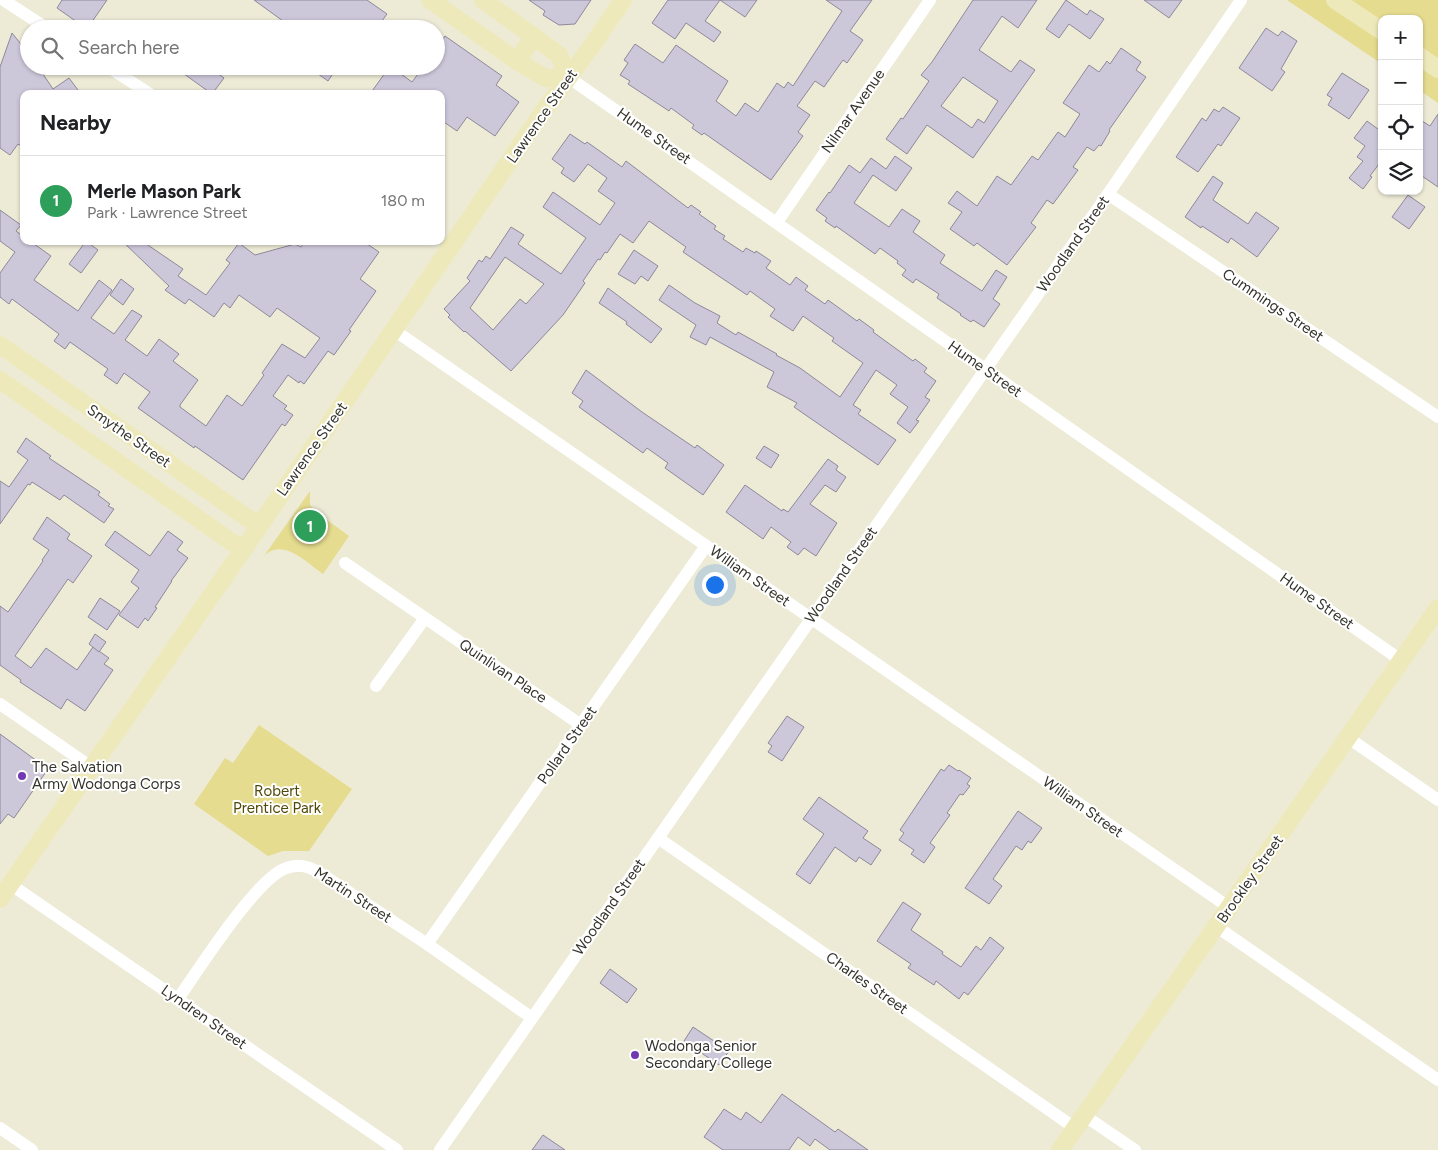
<!DOCTYPE html>
<meta charset="utf-8">
<style>
:root{--surface:#fff;--page:#f6f6f6;--text:#202124;--muted:#757577;--line:#e0e0e0;--accent:#0b8043}
body{margin:0;font-family:Figtree,sans-serif;background:var(--page);color:var(--text)}
.controls{position:absolute;right:15px;top:15px;display:grid;overflow:hidden;border-radius:10px;box-shadow:0 1px 4px #0004}
.controls button{width:45px;height:45px;display:grid;place-items:center;padding:0;border:0;border-bottom:1px solid var(--line);background:var(--surface);color:var(--text);font:25px sans-serif}
.you{position:absolute;left:714px;top:584px;width:18px;height:18px;margin:-12px;border:4px solid #fff;border-radius:50%;background:#1a73e8;box-shadow:0 0 0 8px #1a73e833}
.badge{display:grid;place-items:center;width:32px;height:32px;border-radius:50%;background:var(--accent);color:#fff;font-size:16px;font-weight:700}
.pin{position:absolute;translate:-50% -50%;border:2px solid #fff;box-shadow:0 1px 5px #0006}
.list{margin:0;padding:0;list-style:none}
h2{display:flex;justify-content:space-between;align-items:center;height:65px;margin:0;padding:0 20px;font-size:21px}
h2 small{font-size:16px;font-weight:400;color:var(--muted)}
.list li{display:grid;grid-template-columns:32px 1fr auto;gap:15px;align-items:center;box-sizing:border-box;height:90px;padding:0 20px;border-top:1px solid var(--line)}
.list b{display:block;font-size:19px;white-space:nowrap}
.list p{margin:0;font-size:16px;white-space:nowrap;color:var(--muted)}
.list em{font-size:16px;font-style:normal;color:var(--muted)}
.icon{flex:none;width:28px;height:28px;fill:none;stroke:currentColor;stroke-width:2;stroke-linecap:round;stroke-linejoin:round}
.map{position:relative;flex:none;width:1438px;height:1150px;overflow:hidden}
.search{position:absolute;background:var(--surface);box-shadow:0 1px 4px #0004;left:20px;top:20px;width:425px;height:55px;display:flex;align-items:center;gap:12px;box-sizing:border-box;padding:0 18px;border-radius:28px;color:var(--muted);font-size:19px}
.panel{position:absolute;background:var(--surface);box-shadow:0 1px 4px #0004;left:20px;top:90px;width:425px;height:155px;border-radius:10px}
.map>svg:first-child{display:block}
.green{fill:#e5dc8f}
.building{fill:#cdc7da;stroke:#8e889b;fill-rule:evenodd}
.lines{fill:none;stroke-linecap:round;stroke-linejoin:round}
.street{stroke:#fff;stroke-width:12}
.secondary{stroke:#eee9bb;stroke-width:18}
.poi-dot{fill:#7039b0;stroke:#fff;stroke-width:2}
.labels{text-anchor:middle;stroke-width:4;stroke-linejoin:round;paint-order:stroke}
.street-label{font-size:15px;fill:#34332b;stroke:#fff}
.poi-label{font-size:15px;fill:#34332b;stroke:#fff;text-anchor:start}
.park-label{font-size:15px;fill:#514909;stroke:#fff}
</style>
<div class="map">
<svg width="1438" height="1150" viewBox="0 0 1438 1150">
<rect width="100%" height="100%" fill="#edebd6"/>
<g class="green">
<polygon points="1287,0 1438,0 1438,103 1419,90 1419,19 1382,19 1382,64"/>
<path d="M310,491V505L315,511L349,536L323,574C307,563 283,537 264,556Z"/>
<polygon points="259,725 352,789 309,851 283,851 268,856 194,804 225,758 233,763"/>
</g>
<g class="building">
<polygon points="62,0 107,0 87,29 57,8"/>
<polygon points="254,0 367,0 387,14 376,29 294,29"/>
<polygon points="529,0 591,0 575,24 559,25 543,15 545,11"/>
<polygon points="668,0 757,0 745,17 720,0 705,21 721,32 714,42 686,23 675,39 652,23"/>
<polygon points="826,0 872,0 850,31 863,40 847,63 843,60 824,87 815,81 797,106 810,115 798,132 803,136 771,180 704,133 702,135 692,128 694,125 671,108 669,111 628,84 630,81 620,75 628,63 624,60 635,44 663,63 676,45 728,81 716,101 736,116 745,103 758,112 777,83 784,88 788,82 793,86 842,11"/>
<path d="M973,0H1037L1018,28L1002,16L979,50L1011,72L1020,60L1035,70L973,158L927,125L907,154L886,139L901,118L903,119L929,81L921,75L932,62ZM963,77L998,101L984,123L978,119L972,128L941,106Z"/>
<polygon points="1066,0 1087,15 1090,10 1104,19 1090,39 1069,24 1059,38 1046,29"/>
<polygon points="1144,0 1182,0 1169,18"/>
<polygon points="1266,28 1278,36 1282,31 1297,41 1281,69 1285,72 1272,91 1239,68"/>
<polygon points="12,33 29,54 29,66 47,66 43,74 53,89 69,78 81,94 24,94 24,148 18,144 10,155 0,148 0,67"/>
<polygon points="445,36 502,76 496,85 519,102 495,136 467,117 457,131 441,120 441,94 370,94 390,66 412,82 424,66 436,66 436,48"/>
<polygon points="1121,48 1141,62 1136,70 1146,77 1109,130 1110,131 1101,146 1099,145 1094,151 1087,147 1073,167 1078,170 1053,204 1047,200 1031,223 1036,227 1007,265 977,243 974,246 950,229 962,212 948,203 957,191 977,206 997,176 1011,185 1032,156 1038,160 1058,132 1065,137 1080,114 1063,103 1089,65 1099,72 1107,61 1110,64"/>
<polygon points="173,66 208,66 224,78 212,94"/>
<polygon points="307,66 338,66 328,81"/>
<polygon points="1342,73 1369,90 1349,119 1328,105 1332,98 1327,95"/>
<polygon points="1223,107 1240,118 1221,146 1218,144 1198,172 1176,157 1202,118 1206,121 1214,109 1219,112"/>
<polygon points="1438,114 1438,187 1419,174 1419,119 1430,126"/>
<polygon points="1367,121 1382,132 1382,160 1370,176 1372,177 1363,189 1349,178 1363,161 1357,157 1365,146 1354,138"/>
<path d="M570,134L585,144L587,142L622,167L626,161L688,208L691,205L701,212L699,214L716,226L714,229L725,236L723,239L743,252L746,248L755,253L756,251L771,261L766,268L790,285L796,277L808,286L805,290L825,304L828,300L857,321L859,319L874,330L873,332L913,361L915,359L927,368L924,372L936,381L925,397L930,400L916,420L919,421L910,433L897,423L908,407L890,394L897,385L876,370L853,405L861,410L858,414L896,440L878,465L794,407L797,403L767,387L774,372L710,337L706,345L690,337L696,325L659,300L669,285L695,303L720,316L717,323L736,335L738,332L777,354L776,355L800,368L840,397L863,363L832,341L834,338L803,316L793,331L770,316L775,309L750,291L747,295L683,252L686,247L649,221L633,243L620,234L607,253L605,252L600,260L598,259L583,281L585,283L563,315L511,371L465,331L464,332L448,317L450,315L444,309L470,281L467,278L479,260L482,262L486,256L490,259L511,227L524,235L518,244L561,274L586,238L543,207L553,192L600,225L615,203L598,191L607,178L588,164L574,182L561,173L564,168L552,159ZM505,257L544,284L526,304L520,299L493,330L470,308Z"/>
<polygon points="895,156 912,168 896,191 873,175 854,203 889,227 902,209 920,221 913,232 945,255 940,263 982,291 996,270 1007,277 993,299 1000,304 984,327 973,320 971,322 960,315 961,314 937,298 939,294 916,279 913,283 902,275 906,270 897,263 898,261 880,248 875,254 836,226 835,228 825,221 827,218 816,210 829,192 830,193 849,165 860,173 871,158 886,169"/>
<polygon points="1213,176 1223,183 1213,200 1248,224 1256,212 1279,228 1257,257 1231,238 1228,243 1202,226 1201,228 1185,217"/>
<polygon points="1408,195 1425,207 1409,229 1392,217"/>
<polygon points="0,210 21,225 16,231 24,237 24,241 30,241 51,256 34,280 78,311 99,280 112,290 91,318 114,334 132,310 142,316 125,340 147,356 159,339 179,354 173,361 198,380 180,405 180,407 206,426 227,395 242,406 264,375 262,373 282,344 305,358 320,338 277,308 270,317 239,295 230,308 224,303 214,317 189,299 185,304 165,290 169,286 122,241 142,241 183,269 178,276 206,295 230,263 226,260 239,243 255,255 295,244 301,247 305,241 363,241 379,252 360,279 376,291 349,330 351,331 334,355 328,351 304,384 300,381 299,383 288,375 273,396 287,406 284,409 293,415 285,426 282,424 243,480 195,446 194,448 138,408 150,392 124,373 117,384 104,375 108,369 70,342 65,349 54,341 59,334 12,299 9,304 0,297 0,273 15,252 0,241"/>
<polygon points="86,241 98,250 81,273 69,264"/>
<polygon points="634,250 658,266 648,281 641,276 635,284 618,274"/>
<polygon points="121,279 134,289 123,305 110,295"/>
<polygon points="608,288 662,329 651,343 626,324 627,322 599,303"/>
<polygon points="586,370 642,412 695,448 697,445 724,465 703,495 665,468 668,463 647,448 643,453 579,407 583,401 572,393"/>
<polygon points="26,438 51,456 49,458 100,492 98,495 110,504 108,506 114,509 104,523 64,495 60,500 32,482 30,485 28,484 0,524 0,481 9,487 28,460 17,452"/>
<polygon points="764,446 779,455 771,468 756,458"/>
<polygon points="828,459 838,466 836,470 846,477 836,492 825,485 810,504 837,523 816,556 804,548 798,555 787,547 791,542 771,527 763,539 726,512 745,485 782,511 783,509 788,512"/>
<polygon points="47,517 70,534 67,539 92,556 73,583 68,579 15,656 31,668 46,648 77,670 93,647 109,658 104,664 113,670 85,711 67,699 61,709 20,682 21,680 0,665 0,606 8,612 43,561 42,560 49,550 33,539"/>
<polygon points="115,531 150,556 168,531 183,542 177,550 188,558 171,581 172,581 155,607 157,608 148,621 145,618 138,628 119,615 139,588 131,582 139,570 105,545"/>
<polygon points="100,598 120,611 107,630 88,617"/>
<polygon points="95,634 106,642 99,652 89,644"/>
<polygon points="787,716 804,727 782,761 768,752 772,746 768,743"/>
<polygon points="0,734 48,769 14,818 8,814 0,824"/>
<polygon points="949,765 958,771 959,770 971,778 967,784 970,786 963,795 960,794 947,813 950,815 930,843 935,847 924,863 911,854 914,850 899,840 904,833 900,830 941,769 944,771"/>
<polygon points="819,797 868,831 863,838 881,850 871,865 859,857 856,862 835,847 810,884 796,874 824,834 803,819"/>
<polygon points="1018,811 1042,828 1031,843 1028,841 1022,850 1016,846 993,879 1002,886 989,904 965,888"/>
<polygon points="903,902 921,914 911,930 943,952 942,954 961,967 976,946 981,950 990,937 1004,948 968,995 964,992 959,999 936,981 934,985 908,968 911,964 877,941"/>
<polygon points="610,969 637,989 627,1003 600,983"/>
<polygon points="693,1027 729,1051 719,1065 684,1041"/>
<polygon points="782,1094 835,1132 838,1129 868,1150 830,1150 815,1139 810,1146 798,1137 789,1150 723,1150 704,1137 724,1109 741,1120 746,1112 761,1123"/>
<polygon points="543,1135 565,1150 532,1150"/>
</g>
<g class="lines">
<g class="street">
<polyline points="5,1 48,29"/>
<polyline points="107,66 150,94"/>
<polyline points="568,77 1402,661"/>
<polyline points="1108,194 1438,417"/>
<polyline points="777,222 930,0"/>
<polyline points="394,330 1230,908"/>
<polyline points="345,563 581,725"/>
<polyline points="376,686 425,618"/>
<polyline points="0,704 91,767"/>
<polyline points="1347,737 1438,800"/>
<polyline points="658,838 1075,1128"/>
<polyline points="10,884 397,1150"/>
<polyline points="1217,927 1438,1080"/>
<polyline points="427,944 706,546"/>
<path d="M178,999C198,970 255,881 284,869C298,863 308,866 320,873L427,944L532,1018"/>
<polyline points="1085,1116 1135,1150"/>
<polyline points="0,1128 32,1150"/>
<polyline points="440,1150 1108,194 1241,0"/>
</g>
<g class="secondary">
<polyline points="430,0 517,61 542,76 546,78 568,77"/>
<polyline points="483,0 559,55 568,77"/>
<polyline points="1335,0 1382,31"/>
<polyline points="1419,56 1438,69"/>
<polyline points="517,61 534,36"/>
<polyline points="0,345 259,526"/>
<polyline points="0,380 243,550"/>
<polyline points="0,899 243,550 545,109 591,47 623,0"/>
<polyline points="1060,1150 1438,608"/>
</g>
</g>
<g class="poi-dot">
<circle cx="22" cy="776" r="5"/>
<circle cx="635" cy="1055" r="5"/>
</g>
<g class="labels">
<g class="street-label">
<text transform="translate(853 111) rotate(-55)" y="5">Nilmar Avenue</text>
<text transform="translate(542 116) rotate(-55)" y="5">Lawrence Street</text>
<text transform="translate(654 136) rotate(35)" y="5">Hume Street</text>
<text transform="translate(1073 244) rotate(-55)" y="5">Woodland Street</text>
<text transform="translate(1273 305) rotate(34)" y="5">Cummings Street</text>
<text transform="translate(985 369) rotate(35)" y="5">Hume Street</text>
<text transform="translate(129 436) rotate(35)" y="5">Smythe Street</text>
<text transform="translate(312 449) rotate(-55)" y="5">Lawrence Street</text>
<text transform="translate(841 575) rotate(-55)" y="5">Woodland Street</text>
<text transform="translate(750 576) rotate(35)" y="5">William Street</text>
<text transform="translate(1317 601) rotate(35)" y="5">Hume Street</text>
<text transform="translate(503 671) rotate(34)" y="5">Quinlivan Place</text>
<text transform="translate(567 745) rotate(-55)" y="5">Pollard Street</text>
<text transform="translate(1083 807) rotate(35)" y="5">William Street</text>
<text transform="translate(1250 879) rotate(-55)" y="5">Brockley Street</text>
<text transform="translate(353 895) rotate(33)" y="5">Martin Street</text>
<text transform="translate(609 907) rotate(-55)" y="5">Woodland Street</text>
<text transform="translate(867 983) rotate(35)" y="5">Charles Street</text>
<text transform="translate(204 1017) rotate(35)" y="5">Lyndren Street</text>
</g>
<g class="poi-label">
<text x="32" y="772">The Salvation<tspan x="32" dy="17">Army Wodonga Corps</tspan></text>
<text x="645" y="1051">Wodonga Senior<tspan x="645" dy="17">Secondary College</tspan></text>
</g>
<g class="park-label">
<text x="277" y="796">Robert<tspan x="277" dy="17">Prentice Park</tspan></text>
</g>
</g>
</svg>
<div class="controls">
<button>+</button>
<button>−</button>
<button><svg class="icon" aria-label="locate" viewBox="0 0 24 24"><circle cx="12" cy="12" r="6"/><path d="M12 2v4M12 18v4M2 12h4M18 12h4"/></svg></button>
<button><svg class="icon" aria-label="layers" viewBox="0 0 24 24"><path d="M12 4l9 5-9 5-9-5zM3 14l9 5 9-5"/></svg></button>
</div>
<div class="you"></div>
<div class="pin badge" style="left:310px;top:526px;background:#2e9e5b">1</div>
<div class="search"><svg class="icon" aria-label="search" viewBox="0 0 24 24"><circle cx="10" cy="10" r="6"/><path d="M15 15l6 6"/></svg>Search here</div>
<section class="panel">
<h2>Nearby<small></small></h2>
<ul class="list">
<li><span class="badge" style="background:#2e9e5b">1</span><div><b>Merle Mason Park</b><p>Park · Lawrence Street</p></div><em>180 m</em></li>
</ul>
</section>
</div>
